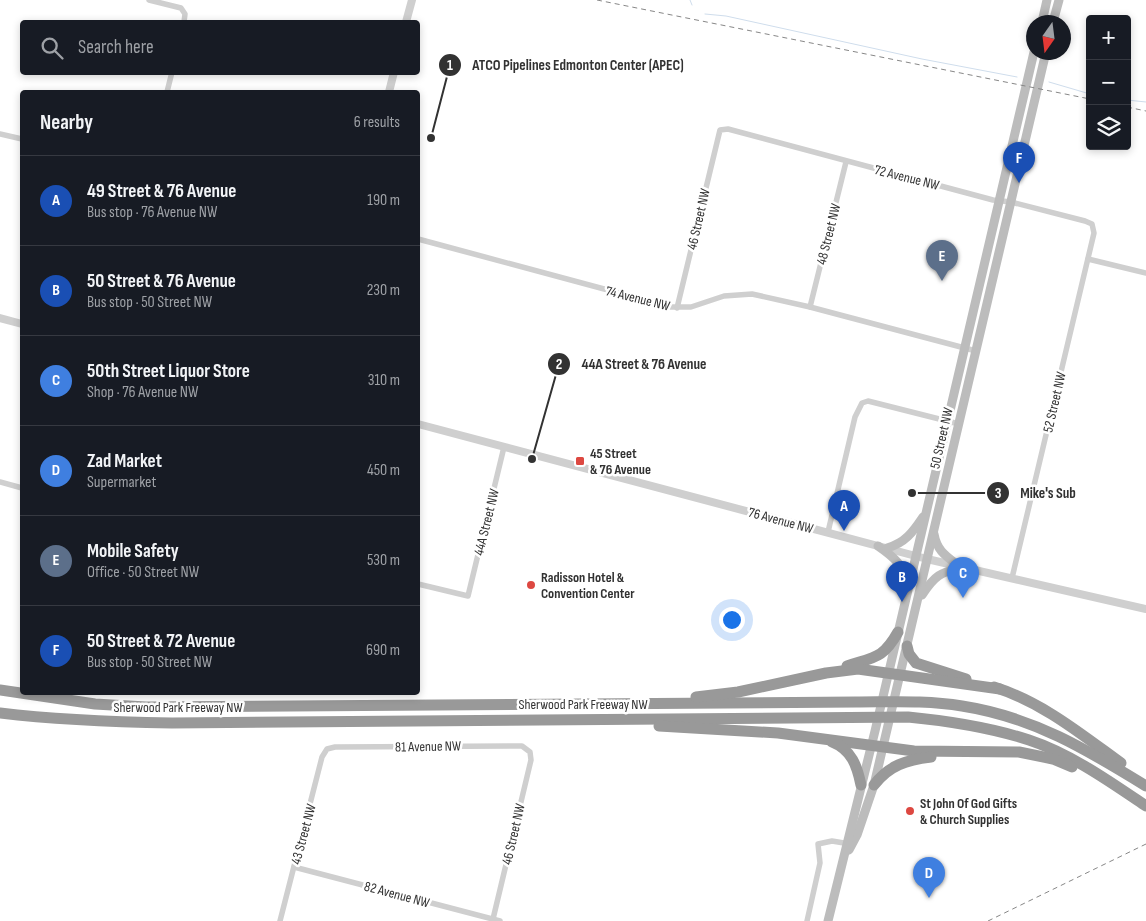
<!DOCTYPE html>
<meta charset="utf-8">
<style>
:root{--surface:#171b24;--page:#20242c;--text:#f1f3f6;--muted:#9ea1a6;--line:#363941;--accent:#dd4841}
body{margin:0;font-family:"Sofia Sans Condensed",sans-serif;background:var(--page);color:var(--text)}
.controls{position:absolute;right:15px;top:15px;display:grid;overflow:hidden;border-radius:5px;box-shadow:0 2px 8px #0003}
.controls button{width:45px;height:45px;display:grid;place-items:center;padding:0;border:0;border-bottom:1px solid var(--line);background:var(--surface);color:var(--text);font:25px sans-serif}
.compass{position:absolute;left:1026px;top:15px;width:45px;height:45px;border-radius:50%;background:var(--surface);box-shadow:0 2px 8px #0003;rotate:194deg}
.you{position:absolute;left:731px;top:619px;width:18px;height:18px;margin:-12px;border:4px solid #fff;border-radius:50%;background:#1a73e8;box-shadow:0 0 0 8px #1a73e833}
.badge{display:grid;place-items:center;width:32px;height:32px;border-radius:50%;background:var(--accent);color:#fff;font-size:16px;font-weight:700}
.pin{position:absolute;translate:-50% -41px;filter:drop-shadow(0 1px 2px #0008)}
.pin::after{content:'';position:absolute;top:26px;width:18px;height:15px;background:inherit;clip-path:polygon(0 0,100% 0,50% 100%)}
.list{margin:0;padding:0;list-style:none}
h2{display:flex;justify-content:space-between;align-items:center;height:65px;margin:0;padding:0 20px;font-size:21px}
h2 small{font-size:16px;font-weight:400;color:var(--muted)}
.list li{display:grid;grid-template-columns:32px 1fr auto;gap:15px;align-items:center;box-sizing:border-box;height:90px;padding:0 20px;border-top:1px solid var(--line)}
.list b{display:block;font-size:19px;white-space:nowrap}
.list p{margin:0;font-size:16px;white-space:nowrap;color:var(--muted)}
.list em{font-size:16px;font-style:normal;color:var(--muted)}
.icon{flex:none;width:28px;height:28px;fill:none;stroke:currentColor;stroke-width:2;stroke-linecap:round;stroke-linejoin:round}
.map{position:relative;flex:none;width:1146px;height:921px;overflow:hidden}
.search{position:absolute;background:var(--surface);box-shadow:0 2px 8px #0003;left:20px;top:20px;width:400px;height:55px;display:flex;align-items:center;gap:12px;box-sizing:border-box;padding:0 18px;border-radius:5px;color:var(--muted);font-size:19px}
.panel{position:absolute;background:var(--surface);box-shadow:0 2px 8px #0003;left:20px;top:90px;width:400px;height:605px;border-radius:5px}
.map>svg:first-child{display:block}
.lines{fill:none;stroke-linecap:round;stroke-linejoin:round}
.stream{stroke:#cfddec;stroke-width:1}
.minor{stroke:#cfcfcf;stroke-width:5.5}
.tertiary{stroke:#cfcfcf;stroke-width:8}
.secondary{stroke:#bcbcbc;stroke-width:9}
.motorway{stroke:#999;stroke-width:11}
.rail{stroke:#878787;stroke-width:1;stroke-dasharray:5 4;stroke-linecap:butt}
.poi-dot{fill:#dd4841;stroke:#fff;stroke-width:2}
.labels{text-anchor:middle;stroke-width:5;stroke-linejoin:round;paint-order:stroke}
.street-label{font-size:14px;fill:#323232;stroke:#fff}
.poi-label{font-size:14px;font-weight:bold;fill:#323232;stroke:#fff;text-anchor:start}
.leader{fill:none;stroke:#323232;stroke-width:2}
.callout-dot{fill:#323232;stroke:#fff;stroke-width:2}
.mark-label{font-size:15px;text-anchor:middle;font-weight:bold;fill:#fff}
.callout-label{font-size:15px;text-anchor:middle;font-weight:bold;fill:#323232;stroke:#fff;stroke-width:5;stroke-linejoin:round;paint-order:stroke}
</style>
<div class="map">
<svg width="1146" height="921" viewBox="0 0 1146 921">
<rect width="100%" height="100%" fill="#fff"/>
<g class="lines">
<g class="stream">
<polyline points="690,0 692,5"/>
<polyline points="705,14 726,16 922,59 1017,77"/>
<polyline points="1049,82 1090,94"/>
<polyline points="1127,100 1146,102"/>
</g>
<g class="minor">
<polyline points="149,0 181,8 185,14 184,22"/>
<polyline points="167,92 172,72"/>
<polyline points="0,134 22,139"/>
<polyline points="418,239 671,307 691,307 724,296 752,294 810,307 976,351"/>
<polyline points="1088,259 1146,273"/>
<polyline points="810,307 846,162"/>
<polyline points="677,308 720,130 728,129 993,200 1011,202 1085,221 1092,224 1094,233 1012,578"/>
<polyline points="0,482 22,488"/>
<polyline points="828,532 855,417 862,403 868,401 959,424"/>
<polyline points="418,584 468,596 504,447"/>
<polyline points="294,867 500,921"/>
<polyline points="280,921 322,757 327,749 335,747 522,746 530,752 531,760 493,919"/>
<polyline points="807,921 820,863 818,844 832,841 850,844"/>
</g>
<g class="tertiary">
<polyline points="406,22 412,0"/>
<polyline points="389,92 394,72"/>
<polyline points="0,318 22,324"/>
<polyline points="418,424 927,559 1146,609"/>
</g>
<g class="secondary">
<polyline points="1042,22 1047,0"/>
<polyline points="1053,22 1059,0"/>
<path d="M934,534C937,551 946,556 959,566"/>
<path d="M878,546C894,557 905,566 907,586"/>
<path d="M887,548C905,543 913,532 923,517"/>
<path d="M922,595C935,575 940,573 962,567"/>
<polyline points="849,850 857,835 874,785 1046,52"/>
<polyline points="828,921 875,731 1034,52"/>
</g>
<g class="motorway">
<polyline points="907,646 909,654 916,663 966,679"/>
<path d="M847,666C874,657 883,659 898,632"/>
<path d="M994,687C1042,702 1081,734 1121,763"/>
<path d="M0,690L95,704L146,707L856,702C891,702 927,700 962,706C1033,717 1086,749 1146,786"/>
<polyline points="696,697 738,692 826,673 858,669 1000,689"/>
<path d="M0,713C57,720 114,722 172,723L908,717C949,721 989,727 1029,740C1071,754 1109,781 1146,806"/>
<polyline points="659,726 778,733 914,751 1019,752 1053,759 1072,767"/>
<path d="M832,742C852,750 857,766 861,785"/>
<path d="M874,785C889,765 907,760 931,757"/>
</g>
<g class="rail">
<polyline points="597,0 1090,99"/>
<polyline points="1127,107 1146,111"/>
<polyline points="988,921 1146,844"/>
</g>
</g>
<g class="poi-dot">
<rect x="575" y="456" width="10" height="10" rx="2.5"/>
<circle cx="531" cy="585" r="5"/>
<circle cx="910" cy="811" r="5"/>
</g>
<g class="labels">
<g class="street-label">
<text transform="translate(907 177) rotate(14)" y="5">72 Avenue NW</text>
<text transform="translate(698 219) rotate(-77)" y="5">46 Street NW</text>
<text transform="translate(828 234) rotate(-76)" y="5">48 Street NW</text>
<text transform="translate(638 298) rotate(14)" y="5">74 Avenue NW</text>
<text transform="translate(1054 402) rotate(-77)" y="5">52 Street NW</text>
<text transform="translate(941 438) rotate(-77)" y="5">50 Street NW</text>
<text transform="translate(781 520) rotate(15)" y="5">76 Avenue NW</text>
<text transform="translate(486 522) rotate(-76)" y="5">44A Street NW</text>
<text x="583" y="709">Sherwood Park Freeway NW</text>
<text x="178" y="712">Sherwood Park Freeway NW</text>
<text transform="translate(428 746) rotate(-1)" y="5">81 Avenue NW</text>
<text transform="translate(303 834) rotate(-75)" y="5">43 Street NW</text>
<text transform="translate(513 834) rotate(-77)" y="5">46 Street NW</text>
<text transform="translate(397 894) rotate(15)" y="5">82 Avenue NW</text>
</g>
<g class="poi-label">
<text x="590" y="458">45 Street<tspan x="590" dy="16">&amp; 76 Avenue</tspan></text>
<text x="541" y="582">Radisson Hotel &amp;<tspan x="541" dy="16">Convention Center</tspan></text>
<text x="920" y="808">St John Of God Gifts<tspan x="920" dy="16">&amp; Church Supplies</tspan></text>
</g>
</g>
<path class="leader" d="M431 138L450 65M532 459L559 364M912 493L998 493"/>
<g class="callout-dot">
<circle cx="431" cy="138" r="5"/>
<circle cx="532" cy="459" r="5"/>
<circle cx="912" cy="493" r="5"/>
<circle cx="450" cy="65" r="12"/>
<circle cx="559" cy="364" r="12"/>
<circle cx="998" cy="493" r="12"/>
</g>
<g class="mark-label">
<text x="450" y="70">1</text>
<text x="559" y="369">2</text>
<text x="998" y="498">3</text>
</g>
<g class="callout-label">
<text x="578" y="70">ATCO Pipelines Edmonton Center (APEC)</text>
<text x="644" y="369">44A Street &amp; 76 Avenue</text>
<text x="1048" y="498">Mike's Sub</text>
</g>
</svg>
<div class="controls">
<button>+</button>
<button>−</button>
<button><svg class="icon" aria-label="layers" viewBox="0 0 24 24"><path d="M12 4l9 5-9 5-9-5zM3 14l9 5 9-5"/></svg></button>
</div>
<svg class="compass" viewBox="-18 -18 36 36"><path d="M0-13l5 13h-10z" fill="#e53935"/><path d="M0 13l5-13h-10z" fill="#9ea1a6"/></svg>
<div class="you"></div>
<div class="pin badge" style="left:844px;top:531px;background:#1a4fb4">A</div>
<div class="pin badge" style="left:902px;top:602px;background:#1a4fb4">B</div>
<div class="pin badge" style="left:963px;top:598px;background:#3f7fe0">C</div>
<div class="pin badge" style="left:929px;top:898px;background:#3f7fe0">D</div>
<div class="pin badge" style="left:942px;top:281px;background:#5c6f8a">E</div>
<div class="pin badge" style="left:1019px;top:183px;background:#1a4fb4">F</div>
<div class="search"><svg class="icon" aria-label="search" viewBox="0 0 24 24"><circle cx="10" cy="10" r="6"/><path d="M15 15l6 6"/></svg>Search here</div>
<section class="panel">
<h2>Nearby<small>6 results</small></h2>
<ul class="list">
<li><span class="badge" style="background:#1a4fb4">A</span><div><b>49 Street &amp; 76 Avenue</b><p>Bus stop · 76 Avenue NW</p></div><em>190 m</em></li>
<li><span class="badge" style="background:#1a4fb4">B</span><div><b>50 Street &amp; 76 Avenue</b><p>Bus stop · 50 Street NW</p></div><em>230 m</em></li>
<li><span class="badge" style="background:#3f7fe0">C</span><div><b>50th Street Liquor Store</b><p>Shop · 76 Avenue NW</p></div><em>310 m</em></li>
<li><span class="badge" style="background:#3f7fe0">D</span><div><b>Zad Market</b><p>Supermarket</p></div><em>450 m</em></li>
<li><span class="badge" style="background:#5c6f8a">E</span><div><b>Mobile Safety</b><p>Office · 50 Street NW</p></div><em>530 m</em></li>
<li><span class="badge" style="background:#1a4fb4">F</span><div><b>50 Street &amp; 72 Avenue</b><p>Bus stop · 50 Street NW</p></div><em>690 m</em></li>
</ul>
</section>
</div>
